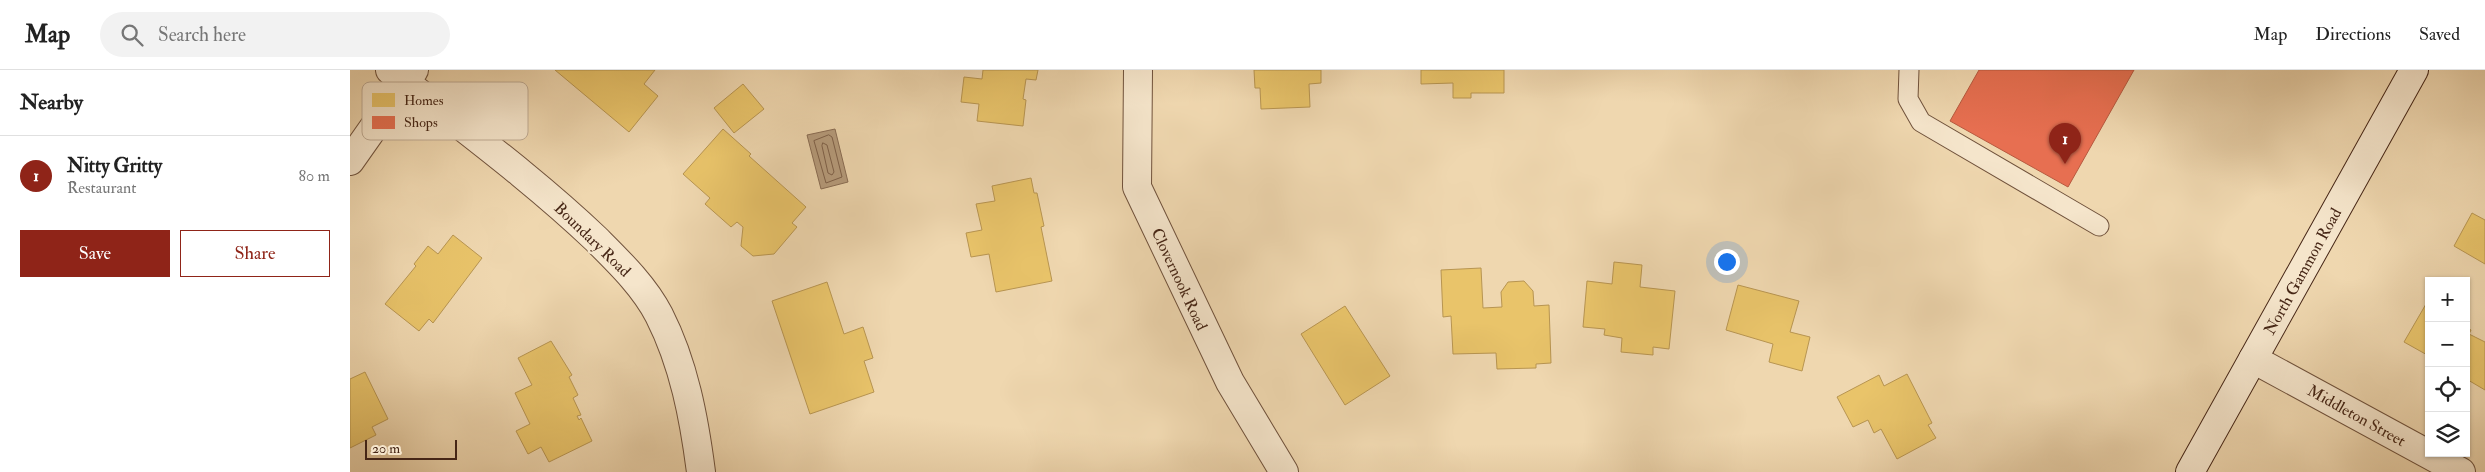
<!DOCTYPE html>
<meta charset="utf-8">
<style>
:root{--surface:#fff;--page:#f2f2f2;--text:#222;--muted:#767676;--line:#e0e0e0;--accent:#8f2418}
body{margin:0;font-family:"IM FELL Double Pica",serif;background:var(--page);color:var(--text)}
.controls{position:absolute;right:15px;bottom:15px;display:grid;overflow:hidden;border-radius:0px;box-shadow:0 1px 4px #0004}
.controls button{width:45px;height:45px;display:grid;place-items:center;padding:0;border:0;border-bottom:1px solid var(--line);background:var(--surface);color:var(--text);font:25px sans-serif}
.scale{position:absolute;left:15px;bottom:12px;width:92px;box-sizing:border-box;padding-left:5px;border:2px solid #462616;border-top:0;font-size:14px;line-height:18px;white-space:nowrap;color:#462616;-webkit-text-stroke:4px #f5e5cb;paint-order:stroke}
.you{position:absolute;left:1376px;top:191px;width:18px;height:18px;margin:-12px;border:4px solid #fff;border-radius:50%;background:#1a73e8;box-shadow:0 0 0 8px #1a73e833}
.badge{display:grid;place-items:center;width:32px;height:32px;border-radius:50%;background:var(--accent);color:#fff;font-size:16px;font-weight:700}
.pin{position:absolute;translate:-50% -41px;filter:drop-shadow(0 1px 2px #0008)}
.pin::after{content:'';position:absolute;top:26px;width:18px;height:15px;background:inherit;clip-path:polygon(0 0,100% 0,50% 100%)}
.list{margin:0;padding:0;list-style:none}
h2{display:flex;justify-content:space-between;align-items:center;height:65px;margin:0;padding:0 20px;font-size:21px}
h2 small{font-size:16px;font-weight:400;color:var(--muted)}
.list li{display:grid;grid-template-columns:32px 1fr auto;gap:15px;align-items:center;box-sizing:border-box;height:80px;padding:0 20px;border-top:1px solid var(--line)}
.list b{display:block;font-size:19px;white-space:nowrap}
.list p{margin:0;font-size:16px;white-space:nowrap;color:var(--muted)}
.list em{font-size:16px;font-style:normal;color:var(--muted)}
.actions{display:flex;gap:10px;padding:15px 20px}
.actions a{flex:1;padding:11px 0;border:1px solid var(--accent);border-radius:0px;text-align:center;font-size:18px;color:var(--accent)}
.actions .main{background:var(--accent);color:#fff}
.icon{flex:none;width:28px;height:28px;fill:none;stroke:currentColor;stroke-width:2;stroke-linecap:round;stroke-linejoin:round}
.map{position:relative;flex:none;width:2135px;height:402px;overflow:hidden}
header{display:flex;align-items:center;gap:30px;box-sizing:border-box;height:70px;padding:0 25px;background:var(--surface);border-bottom:1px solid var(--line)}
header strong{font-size:24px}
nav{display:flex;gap:28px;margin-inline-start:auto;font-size:18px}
.search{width:350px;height:45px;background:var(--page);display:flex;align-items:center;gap:12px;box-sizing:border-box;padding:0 18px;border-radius:28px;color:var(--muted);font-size:19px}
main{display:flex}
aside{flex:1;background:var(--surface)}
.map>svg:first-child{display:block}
.water{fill:#b69b7b;stroke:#896c53}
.homes{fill:#e9c46a;stroke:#b89551}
.shops{fill:#e76f51;stroke:#b7593f}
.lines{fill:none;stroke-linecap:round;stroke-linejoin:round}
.shore{stroke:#7e6048;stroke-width:1}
.lane-casing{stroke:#70523c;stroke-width:21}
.street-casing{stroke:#70523c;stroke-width:30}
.secondary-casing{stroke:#462616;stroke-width:30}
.lane{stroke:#f5e5cb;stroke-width:19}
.street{stroke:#f5e5cb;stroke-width:28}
.secondary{stroke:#f5e5cb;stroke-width:28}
.labels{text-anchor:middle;stroke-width:5;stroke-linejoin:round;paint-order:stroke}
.street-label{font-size:16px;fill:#462616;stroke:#f5e5cb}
.key{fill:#f5e5cb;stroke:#c0ac95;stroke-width:1}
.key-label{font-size:14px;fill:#462616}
</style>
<header>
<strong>Map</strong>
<div class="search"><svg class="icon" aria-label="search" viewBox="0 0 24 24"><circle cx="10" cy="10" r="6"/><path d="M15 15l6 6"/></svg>Search here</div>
<nav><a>Map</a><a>Directions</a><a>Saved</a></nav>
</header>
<main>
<aside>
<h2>Nearby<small></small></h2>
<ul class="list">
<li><span class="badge">1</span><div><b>Nitty Gritty</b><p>Restaurant</p></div><em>80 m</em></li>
</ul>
<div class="actions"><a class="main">Save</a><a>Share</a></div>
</aside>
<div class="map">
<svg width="2135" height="402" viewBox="0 0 2135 402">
<rect width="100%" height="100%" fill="#efd7af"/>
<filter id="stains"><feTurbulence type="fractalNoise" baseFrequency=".004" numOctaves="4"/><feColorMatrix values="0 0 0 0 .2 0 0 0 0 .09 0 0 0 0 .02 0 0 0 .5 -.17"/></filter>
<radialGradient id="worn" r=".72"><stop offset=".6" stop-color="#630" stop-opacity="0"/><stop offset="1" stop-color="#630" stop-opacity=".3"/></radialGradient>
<polygon class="water" points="485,59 498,112 471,119 457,65"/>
<g class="homes">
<polygon points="205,0 305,0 294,14 308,26 279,62"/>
<polygon points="633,0 688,0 686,10 676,9 673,29 676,30 673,56 627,51 629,34 611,32 614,7 632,9"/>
<polygon points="904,0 971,0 971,13 959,14 960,37 911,39 910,18 905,18"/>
<polygon points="1071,0 1154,0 1154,23 1121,23 1121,28 1103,28 1103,13 1071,14"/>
<polygon points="393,14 414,39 384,63 364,38"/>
<polygon points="373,59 401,84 399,86 456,137 442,153 447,157 424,184 403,186 391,176 393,157 387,152 381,157 355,134 360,128 333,104"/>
<polygon points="681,108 684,123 687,123 694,156 691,157 702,211 646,222 639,184 621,187 616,163 632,160 626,134 645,131 642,116"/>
<polygon points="2122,143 2135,150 2135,194 2104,176"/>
<polygon points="103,165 132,188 83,253 79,249 69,261 35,234 66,196 64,194 78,176 88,184"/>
<polygon points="1264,192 1292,195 1290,217 1325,221 1319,279 1303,277 1303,285 1271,282 1272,268 1254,265 1255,259 1233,257 1237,211 1262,214"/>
<polygon points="1131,198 1133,238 1152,237 1151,222 1158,212 1174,211 1183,221 1184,236 1199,235 1201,293 1186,294 1186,298 1147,299 1146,283 1103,284 1101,246 1093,247 1091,200"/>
<polygon points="477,212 494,264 513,257 523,288 514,291 524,322 460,344 422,231"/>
<polygon points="1388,215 1449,231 1440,262 1460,267 1452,301 1419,292 1423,274 1376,260"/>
<polygon points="2076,234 2079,236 2079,286 2054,272"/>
<polygon points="995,236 1040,306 995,335 951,264"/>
<polygon points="2116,257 2121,260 2119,264 2135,272 2135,320 2118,310 2116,312"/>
<polygon points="201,271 222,305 219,307 228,325 223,328 231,345 227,346 229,350 231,348 242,371 199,392 191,377 178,384 166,361 180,354 165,323 182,315 168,288"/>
<polygon points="15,302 38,349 22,357 26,365 0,378 0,309"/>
<polygon points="1557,304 1582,353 1578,355 1586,368 1547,389 1531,359 1524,363 1518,350 1503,357 1487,327 1529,305 1534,316"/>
</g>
<polygon class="shops" points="1629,0 1784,0 1718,117 1600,51"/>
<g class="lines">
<g class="shore">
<polygon points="479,65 482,67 492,107 476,113 464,71"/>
<polygon points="473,73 477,75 484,102 482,105 478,103 472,76"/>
</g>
<g class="lane-casing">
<polyline id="lane" points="1559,0 1558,29 1571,52 1749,156"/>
</g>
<g class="street-casing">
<g id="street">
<path d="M40,0C109,55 182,108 246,169C269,192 294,216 309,245C334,294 344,348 351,402"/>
<polyline points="788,0 787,117 880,312 934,402"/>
<polyline points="0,91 64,0"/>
<polyline points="1903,289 2111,402"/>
</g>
</g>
<g class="secondary-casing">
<polyline id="secondary" points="1840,402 2064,0"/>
</g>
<use href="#lane" class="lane"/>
<use href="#street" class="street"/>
<use href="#secondary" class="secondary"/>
</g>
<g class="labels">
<g class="street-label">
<text transform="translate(243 169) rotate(44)" y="6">Boundary Road</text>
<text transform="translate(1952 201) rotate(-61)" y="6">North Gammon Road</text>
<text transform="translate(830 209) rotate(65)" y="6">Clovernook Road</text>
<text transform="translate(2007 345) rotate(29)" y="6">Middleton Street</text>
</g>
</g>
<rect x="12" y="12" width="166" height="58" rx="8" class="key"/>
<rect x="22" y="23" width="23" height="14" fill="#e9c46a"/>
<rect x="22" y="46" width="23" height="13" fill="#e76f51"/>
<g class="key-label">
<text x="54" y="35">Homes</text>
<text x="54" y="57">Shops</text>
</g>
<rect width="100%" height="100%" filter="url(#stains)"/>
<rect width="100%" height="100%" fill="url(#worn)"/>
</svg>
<div class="controls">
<button>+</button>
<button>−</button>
<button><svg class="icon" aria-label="locate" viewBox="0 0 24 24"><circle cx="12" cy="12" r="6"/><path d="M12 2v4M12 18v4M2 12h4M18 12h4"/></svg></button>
<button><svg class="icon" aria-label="layers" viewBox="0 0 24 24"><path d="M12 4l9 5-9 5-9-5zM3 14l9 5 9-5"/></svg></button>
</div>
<div class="scale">20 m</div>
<div class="you"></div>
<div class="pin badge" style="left:1715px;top:94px">1</div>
</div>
</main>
